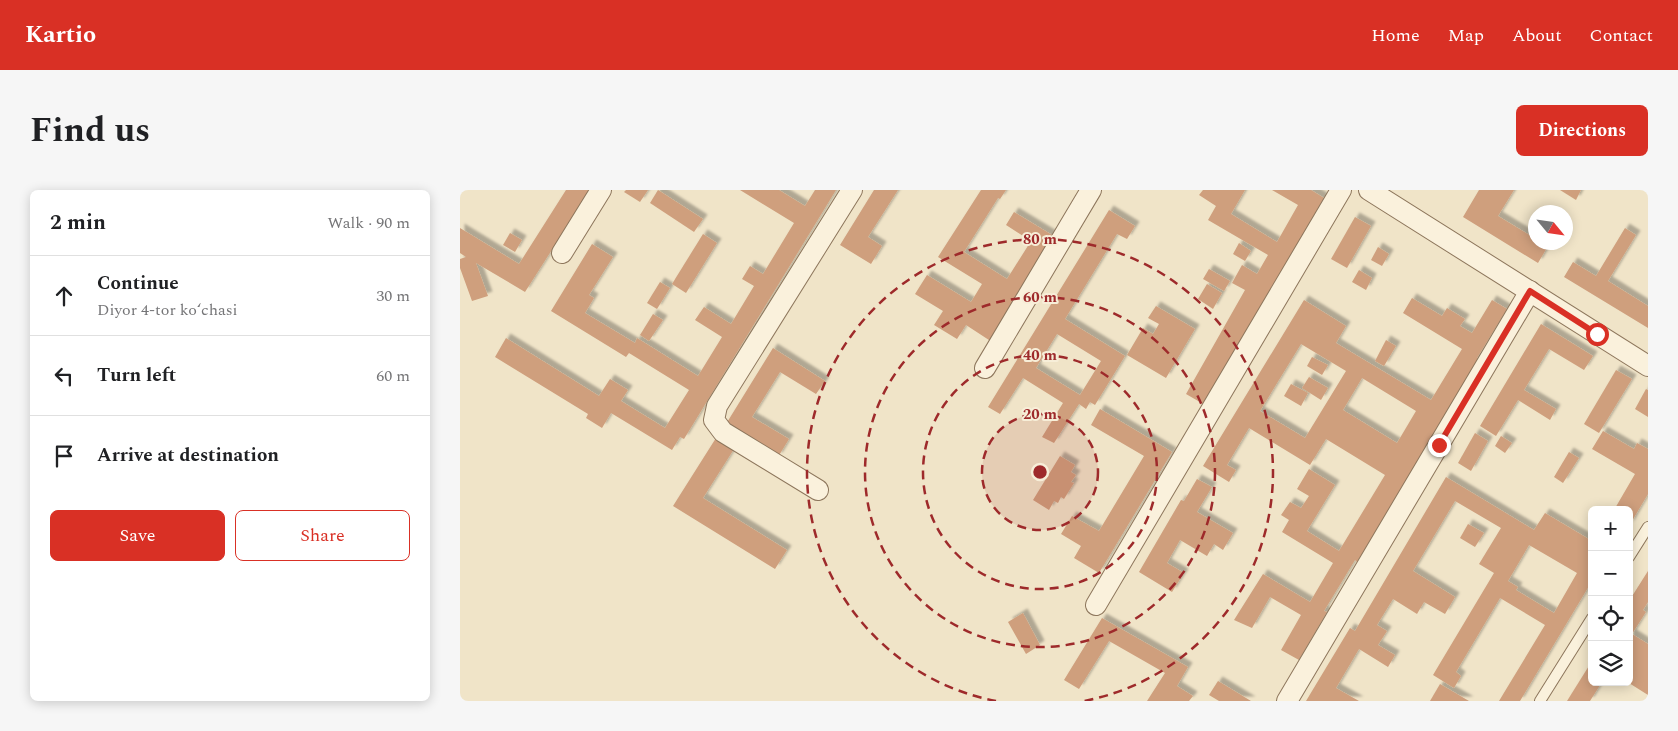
<!DOCTYPE html>
<meta charset="utf-8">
<style>
:root{--surface:#fff;--page:#f6f6f6;--text:#202124;--muted:#757577;--line:#e0e0e0;--accent:#d93025}
body{margin:0;font-family:Spectral,serif;background:var(--page);color:var(--text)}
.controls{position:absolute;right:15px;bottom:15px;display:grid;overflow:hidden;border-radius:8px;box-shadow:0 2px 12px #0003}
.controls button{width:45px;height:45px;display:grid;place-items:center;padding:0;border:0;border-bottom:1px solid var(--line);background:var(--surface);color:var(--text);font:25px sans-serif}
.compass{position:absolute;left:1068px;top:15px;width:45px;height:45px;border-radius:50%;background:var(--surface);box-shadow:0 2px 12px #0003;rotate:119deg}
.stop{position:absolute;width:15px;height:15px;margin:-11px;border:4px solid #d93025;border-radius:50%;background:#fff}
.stop.end{background:#d93025;border-color:#fff;box-shadow:0 1px 5px #0008}
.list{margin:0;padding:0;list-style:none}
h2{display:flex;justify-content:space-between;align-items:center;height:65px;margin:0;padding:0 20px;font-size:21px}
h2 small{font-size:16px;font-weight:400;color:var(--muted)}
.list li{display:grid;grid-template-columns:32px 1fr auto;gap:15px;align-items:center;box-sizing:border-box;height:80px;padding:0 20px;border-top:1px solid var(--line)}
.list b{display:block;font-size:19px;white-space:nowrap}
.list p{margin:0;font-size:16px;white-space:nowrap;color:var(--muted)}
.list em{font-size:16px;font-style:normal;color:var(--muted)}
.actions{display:flex;gap:10px;padding:15px 20px}
.actions a{flex:1;padding:11px 0;border:1px solid var(--accent);border-radius:8px;text-align:center;font-size:18px;color:var(--accent)}
.actions .main{background:var(--accent);color:#fff}
.icon{flex:none;width:28px;height:28px;fill:none;stroke:currentColor;stroke-width:2;stroke-linecap:round;stroke-linejoin:round}
.map{position:relative;flex:none;width:1188px;height:511px;overflow:hidden;border-radius:8px}
header{display:flex;align-items:center;gap:30px;box-sizing:border-box;height:70px;padding:0 25px;background:var(--accent);color:#fff}
header strong{font-size:24px}
nav{display:flex;gap:28px;margin-inline-start:auto;font-size:18px}
.intro{display:flex;align-items:center;justify-content:space-between;box-sizing:border-box;height:120px;padding:0 30px}
h1{margin:0;font-size:35px}
.button{padding:12px 22px;border-radius:8px;background:var(--accent);color:#fff;font-size:18px;font-weight:700}
main{display:flex;gap:30px;padding:0 30px}
aside{flex:1;background:var(--surface);border-radius:8px;box-shadow:0 2px 12px #0003}
.map>svg:first-child{display:block}
.building{fill:#cf9f7d;fill-rule:evenodd;filter:url(#shadow)}
.lines{fill:none;stroke-linecap:round;stroke-linejoin:round}
.lane-casing{stroke:#8d765c;stroke-width:12}
.street-casing{stroke:#8d765c;stroke-width:22}
.lane{stroke:#faf1dc;stroke-width:10}
.street{stroke:#faf1dc;stroke-width:20}
.route{stroke:#d93025;stroke-width:6}
.ring{fill:none;stroke:#9e2a2b;stroke-width:2.5;stroke-dasharray:9 6}
.centre{fill:#9e2a2b;stroke:#f7eed8;stroke-width:2.5}
.ring-label{font-size:15px;text-anchor:middle;font-weight:bold;fill:#9e2a2b;stroke:#f7eed8;stroke-width:4;stroke-linejoin:round;paint-order:stroke}
</style>
<header>
<strong>Kartio</strong>
<nav><a>Home</a><a>Map</a><a>About</a><a>Contact</a></nav>
</header>
<div class="intro"><h1>Find us</h1><a class="button">Directions</a></div>
<main>
<aside>
<h2>2 min<small>Walk · 90 m</small></h2>
<ul class="list">
<li><svg class="icon" aria-label="ahead" viewBox="0 0 24 24"><path d="M12 20V5M6 11l6-6 6 6"/></svg><div><b>Continue</b><p>Diyor 4-tor koʻchasi</p></div><em>30 m</em></li>
<li><svg class="icon" aria-label="left" viewBox="0 0 24 24"><path d="M17 20v-9H6M10 6l-5 5 5 5"/></svg><div><b>Turn left</b></div><em>60 m</em></li>
<li><svg class="icon" aria-label="arrive" viewBox="0 0 24 24"><path d="M6 21V4h12l-3 4 3 4H6"/></svg><div><b>Arrive at destination</b></div></li>
</ul>
<div class="actions"><a class="main">Save</a><a>Share</a></div>
</aside>
<div class="map">
<svg width="1188" height="511" viewBox="0 0 1188 511">
<defs>
<filter id="shadow"><feDropShadow dx="4.5" dy="-4.5" stdDeviation="1" flood-color="#0004"/></filter>
</defs>
<rect width="100%" height="100%" fill="#f0e4c8"/>
<g class="building">
<polygon points="106,0 130,0 65,102 16,73 28,106 12,111 0,78 0,69 6,67 0,63 0,38 59,74"/>
<polygon points="166,0 188,0 180,12 164,2"/>
<polygon points="198,0 243,29 234,42 190,13"/>
<polygon points="280,0 319,0 345,16 355,0 376,0 224,249 220,247 212,260 151,223 142,238 126,228 128,224 35,167 46,148 139,206 150,189 168,200 161,211 205,238 229,200 169,163 166,167 91,121 132,54 153,67 129,105 134,108 125,123 175,153 177,148 238,186 262,147 235,130 244,117 271,134 294,96 282,89 290,76 303,84 334,33"/>
<polygon points="414,0 438,0 408,47 422,56 411,74 380,55"/>
<polygon points="521,0 546,0 540,9 538,8 504,62 547,89 571,51 546,35 554,22 597,48 532,152 506,135 497,149 474,135 483,121 455,104 467,85 511,112 522,94 478,67"/>
<polygon points="743,0 785,0 771,24 817,52 838,15 812,0 851,0 864,8 745,215 726,204 785,100 772,93 782,75 797,84 808,65 748,30 756,16 739,5"/>
<polygon points="1019,0 1054,0 1038,26 1076,49 1076,52 1082,52 1088,56 1078,73 1003,27"/>
<polygon points="1100,0 1121,0 1116,10"/>
<path d="M649,20L675,36L667,49L657,44L605,129L665,166L635,215L630,212L626,219L619,214L594,253L582,247L603,213L563,188L540,224L528,217ZM597,144L641,171L620,205L576,178Z"/>
<polygon points="895,27 911,36 887,78 871,69"/>
<polygon points="1165,38 1176,45 1148,91 1188,116 1188,138 1104,87 1113,72 1136,86"/>
<polygon points="50,43 62,50 55,62 43,55"/>
<polygon points="243,44 257,53 226,103 212,94"/>
<polygon points="779,53 791,61 785,71 773,64"/>
<polygon points="918,57 929,64 922,76 911,70"/>
<polygon points="749,79 770,91 764,101 743,89"/>
<polygon points="899,80 912,88 906,100 892,92"/>
<polygon points="200,92 210,98 197,119 187,113"/>
<polygon points="747,94 762,103 753,119 738,109"/>
<path d="M952,108L982,126L987,118L1005,129L1000,136L1012,143L1032,110L1047,119L1017,168L1020,170L897,372L895,370L864,421L867,422L839,470L821,460L841,425L810,407L792,438L774,430L803,384L850,412L873,373L822,342L829,330L821,325L830,312L841,318L849,306L837,299L849,279L875,295L847,341L879,361L925,285L866,249L850,275L789,238L767,275L776,280L769,292L743,276L844,110L886,136L876,153L971,210L1002,159L943,123ZM841,154L886,181L845,248L800,221ZM902,188L956,221L937,253L883,220Z"/>
<polygon points="696,116 735,139 706,188 667,165 683,138 693,144 699,134 688,128"/>
<polygon points="193,124 203,130 189,151 180,145"/>
<polygon points="1081,134 1133,166 1124,180 1089,159 1064,200 1096,219 1090,230 1058,210 1036,246 1020,236"/>
<polygon points="926,150 936,156 924,176 915,171"/>
<polygon points="313,158 365,191 356,204 320,182 292,227 329,249 318,267 266,234"/>
<polygon points="852,167 868,175 862,185 847,176"/>
<polygon points="1156,180 1172,189 1139,243 1124,234"/>
<polygon points="849,187 868,198 861,210 842,198"/>
<polygon points="831,194 848,203 841,216 824,206"/>
<polygon points="1186,199 1188,200 1188,227 1175,219"/>
<polygon points="640,219 712,262 639,383 614,368 621,356 601,344 612,326 639,341 684,266 631,235"/>
<polygon points="1143,241 1174,259 1177,253 1188,259 1188,304 1169,336 1169,320 1154,320 1175,284 1132,259"/>
<polygon points="1015,243 1028,251 1011,281 998,273"/>
<polygon points="1041,246 1052,253 1045,263 1035,256"/>
<polygon points="256,248 274,259 243,308 327,360 315,379 213,316"/>
<polygon points="1109,262 1119,268 1103,293 1094,287"/>
<polygon points="600,266 615,275 611,282 616,285 611,292 614,293 604,309 601,307 598,313 594,311 589,320 573,310"/>
<path d="M986,287L1074,340L1085,323L1132,351V391L1060,511H1039L1085,435L1040,408L996,482L1001,486L994,498L973,485L1034,383L1019,374L1041,338L995,311L953,381L995,407L985,424L964,412L957,424L933,409L917,435L927,441L918,455L935,465L928,477L899,459L876,498L899,511H846L890,438L895,441ZM1069,355L1117,383L1094,423L1056,400L1058,397L1048,391Z"/>
<polygon points="737,289 752,297 737,322 773,343 763,360 754,354 747,366 720,350 707,373 724,383 712,402 679,382 721,310 724,311"/>
<polygon points="1008,334 1024,343 1015,357 1000,348"/>
<polygon points="1188,381 1188,412 1183,420 1186,422 1172,444 1188,454 1188,505 1169,493 1169,411"/>
<polygon points="563,423 580,455 566,464 548,432"/>
<polygon points="642,428 728,477 717,496 733,506 729,511 687,511 705,483 649,451 619,499 604,490"/>
<polygon points="1132,471 1132,492 1142,492 1130,511 1107,511"/>
<polygon points="758,491 791,511 759,511 749,505"/>
<polygon points="980,494 1009,511 970,511"/>
</g>
<g class="lines">
<g class="lane-casing">
<g id="lane">
<polyline points="1169,367 1188,337"/>
<polyline points="1080,511 1132,428"/>
</g>
</g>
<g class="street-casing">
<g id="street">
<polyline points="909,0 1188,176"/>
<polyline points="102,63 141,0"/>
<polyline points="525,178 631,0"/>
<polyline points="358,300 263,242 254,230 257,216 392,0"/>
<polyline points="636,415 881,0"/>
<polyline points="827,511 1070,101"/>
</g>
</g>
<use href="#lane" class="lane"/>
<use href="#street" class="street"/>
</g>
<g class="lines">
<polyline class="route" points="979,255 1070,101 1137,144"/>
</g>
<circle cx="580" cy="282" r="58" fill="#9e2a2b" fill-opacity=".12"/>
<g class="ring">
<circle cx="580" cy="282" r="58"/>
<circle cx="580" cy="282" r="117"/>
<circle cx="580" cy="282" r="175"/>
<path d="M536 511A233 233 0 1 1 624 511"/>
</g>
<circle cx="580" cy="282" r="8" class="centre"/>
<g class="ring-label">
<text x="580" y="54">80 m</text>
<text x="580" y="112">60 m</text>
<text x="580" y="170">40 m</text>
<text x="580" y="229">20 m</text>
</g>
</svg>
<div class="controls">
<button>+</button>
<button>−</button>
<button><svg class="icon" aria-label="locate" viewBox="0 0 24 24"><circle cx="12" cy="12" r="6"/><path d="M12 2v4M12 18v4M2 12h4M18 12h4"/></svg></button>
<button><svg class="icon" aria-label="layers" viewBox="0 0 24 24"><path d="M12 4l9 5-9 5-9-5zM3 14l9 5 9-5"/></svg></button>
</div>
<svg class="compass" viewBox="-18 -18 36 36"><path d="M0-13l5 13h-10z" fill="#e53935"/><path d="M0 13l5-13h-10z" fill="#757577"/></svg>
<div class="stop" style="left:1137px;top:144px"></div>
<div class="stop end" style="left:979px;top:255px"></div>
</div>
</main>
